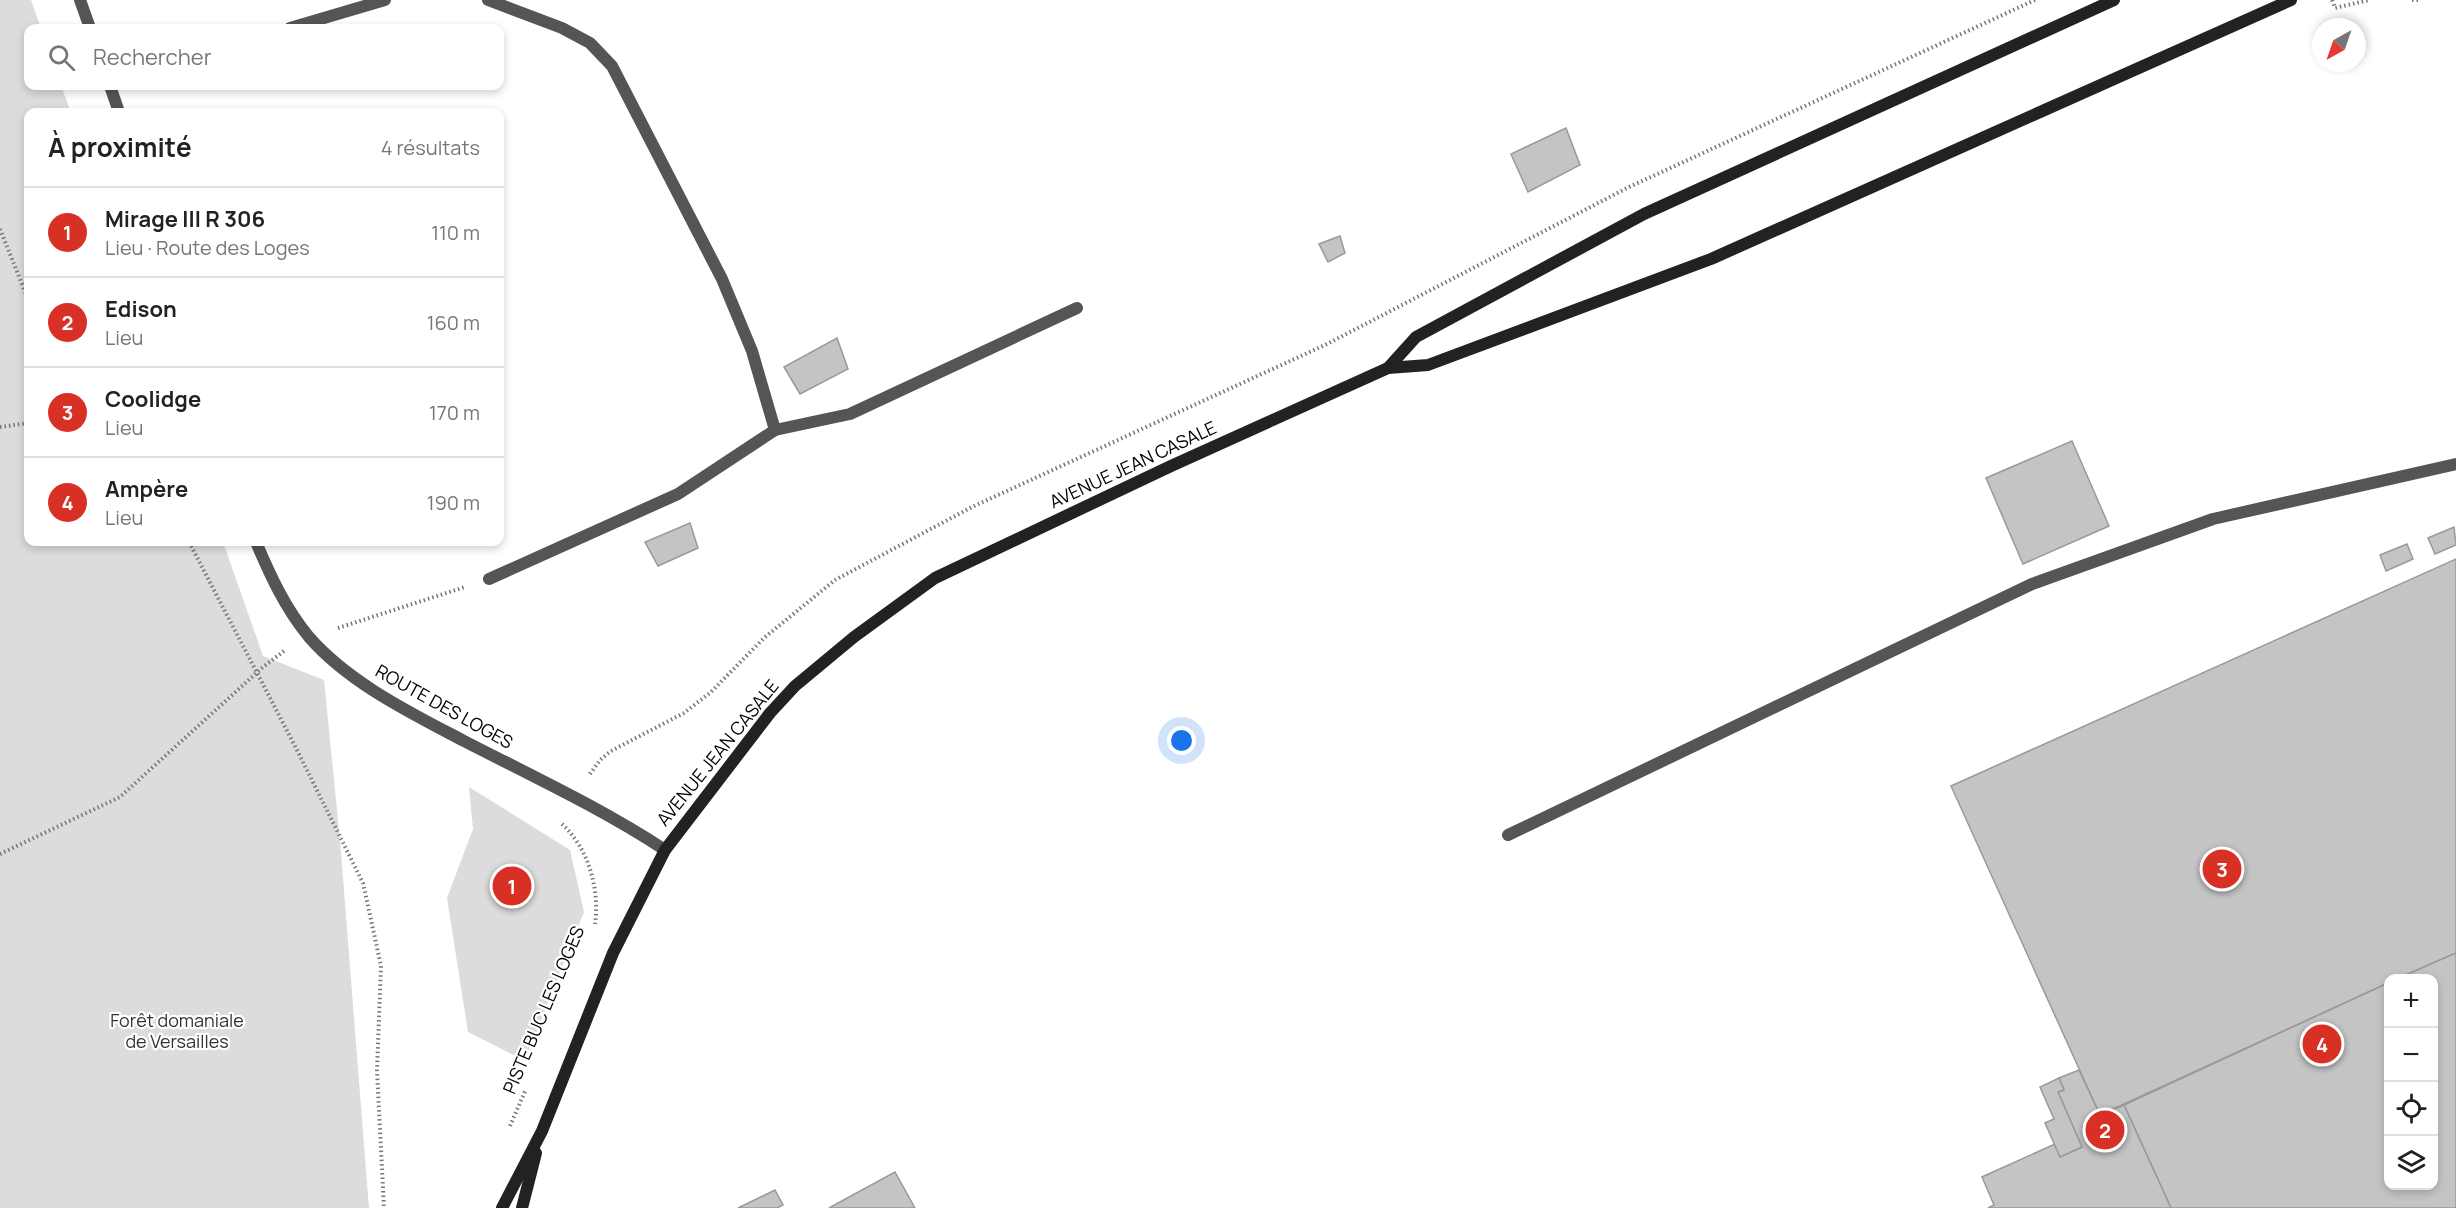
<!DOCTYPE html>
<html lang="fr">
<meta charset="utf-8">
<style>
:root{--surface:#fff;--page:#f6f6f6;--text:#222;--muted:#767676;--line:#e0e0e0;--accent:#d93025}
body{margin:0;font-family:Manrope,sans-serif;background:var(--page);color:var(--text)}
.controls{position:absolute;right:18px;bottom:18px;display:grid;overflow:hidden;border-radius:12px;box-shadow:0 3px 9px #0003}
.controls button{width:54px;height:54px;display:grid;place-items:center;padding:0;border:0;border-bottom:2px solid var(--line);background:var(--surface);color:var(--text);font:30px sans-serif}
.compass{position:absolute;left:2312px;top:18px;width:54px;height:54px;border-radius:50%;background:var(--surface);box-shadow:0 3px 9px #0003;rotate:220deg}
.you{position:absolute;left:1182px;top:741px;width:21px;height:21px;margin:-15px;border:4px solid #fff;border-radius:50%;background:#1a73e8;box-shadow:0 0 0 9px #1a73e833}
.badge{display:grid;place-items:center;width:39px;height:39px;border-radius:50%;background:var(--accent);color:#fff;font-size:20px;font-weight:700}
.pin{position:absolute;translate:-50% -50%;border:3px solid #fff;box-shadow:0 2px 6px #0006}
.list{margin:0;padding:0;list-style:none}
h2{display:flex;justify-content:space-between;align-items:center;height:78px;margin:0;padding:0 24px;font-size:26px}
h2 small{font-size:20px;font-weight:400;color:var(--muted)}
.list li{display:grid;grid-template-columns:39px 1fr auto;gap:18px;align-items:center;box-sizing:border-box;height:90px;padding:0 24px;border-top:2px solid var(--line)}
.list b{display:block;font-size:22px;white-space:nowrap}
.list p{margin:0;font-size:20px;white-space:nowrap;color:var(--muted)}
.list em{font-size:20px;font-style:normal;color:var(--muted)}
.icon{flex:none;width:33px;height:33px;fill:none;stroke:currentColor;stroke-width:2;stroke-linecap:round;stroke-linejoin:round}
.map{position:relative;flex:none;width:2456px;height:1208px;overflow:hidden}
.search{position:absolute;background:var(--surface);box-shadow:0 3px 9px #0003;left:24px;top:24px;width:480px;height:66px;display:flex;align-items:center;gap:15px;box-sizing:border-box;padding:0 21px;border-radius:12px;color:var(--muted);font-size:22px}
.panel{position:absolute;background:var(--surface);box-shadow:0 3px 9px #0003;left:24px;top:108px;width:480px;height:438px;border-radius:12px}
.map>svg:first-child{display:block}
.green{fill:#dcdcdc}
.building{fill:#c4c4c4;stroke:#999;stroke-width:1.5}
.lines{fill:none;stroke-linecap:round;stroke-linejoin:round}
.path{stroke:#777;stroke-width:4;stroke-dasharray:1.5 3;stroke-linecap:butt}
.service{stroke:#555;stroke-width:12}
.tertiary{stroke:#555;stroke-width:12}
.secondary{stroke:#222;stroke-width:12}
.labels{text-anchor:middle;stroke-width:4.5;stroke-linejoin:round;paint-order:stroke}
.street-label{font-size:18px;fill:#000;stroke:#fff}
.park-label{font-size:18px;fill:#333;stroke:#fff}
</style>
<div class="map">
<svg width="2456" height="1208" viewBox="0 0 2456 1208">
<rect width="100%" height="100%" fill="#fff"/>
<g class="green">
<polygon points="0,0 31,0 41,28 28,28 28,86 61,86 71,112 28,112 28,542 223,542 263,656 324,680 340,840 369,1208 0,1208"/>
<polygon points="469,787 570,850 584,912 525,1061 468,1032 447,898 473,829"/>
</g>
<g class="building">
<polygon points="1566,128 1580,165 1528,192 1511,154"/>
<polygon points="1340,236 1345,253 1328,262 1319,244"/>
<polygon points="837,338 848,369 800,394 784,367"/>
<polygon points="2072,441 2109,526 2023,564 1986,478"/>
<polygon points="690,523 698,548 658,566 645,542"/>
<polygon points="2454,527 2456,545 2435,554 2428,538"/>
<polygon points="2407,544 2413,559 2386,571 2380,555"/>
<polygon points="2456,559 2456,953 2399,978 2388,978 2388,983 2100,1115 1951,786"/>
<polygon points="2456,953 2456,1208 2171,1208 2124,1105 2388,983 2388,1186 2434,1186 2434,978 2399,978"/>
<polygon points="2079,1070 2100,1115 2124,1105 2171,1208 1988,1208 1994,1205 1982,1177 2055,1144 2060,1157 2082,1147 2058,1092 2064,1090 2059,1078"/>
<polygon points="2059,1078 2064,1090 2058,1092 2082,1147 2060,1157 2045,1123 2054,1119 2040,1087"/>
<polygon points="895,1172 915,1208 829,1208"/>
<polygon points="775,1190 783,1205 777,1208 738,1208"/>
</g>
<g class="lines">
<g class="path">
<polyline points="2332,0 2335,8 2369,0"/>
<polyline points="2412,0 2420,0"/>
<polyline points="0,229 28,299"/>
<polyline points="0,427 28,423"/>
<polyline points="189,542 295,746 363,883 381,966 377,1071 384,1208"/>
<polyline points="338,628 465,587"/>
<polyline points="590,774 600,760 611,751 684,713 711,692 764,638 835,580 972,507 1327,344 1627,188 2035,0"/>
<path d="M562,824C588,848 600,888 595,924"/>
<polyline points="0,854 120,797 263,667 284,651"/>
<polyline points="510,1126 526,1089"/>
</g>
<g class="service">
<polyline points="488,0 562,28 590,43 612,66 722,279 752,351 775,430"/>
<polyline points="290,28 385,0"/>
<polyline points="489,579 678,494 775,430 850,414 1077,308"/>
<polyline points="1508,835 2032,584 2213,519 2456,464"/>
</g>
<g class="tertiary">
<polyline points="80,0 90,28"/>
<polyline points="110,86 119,112"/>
<path d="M256,542C270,575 285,608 309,637C349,683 411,713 464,741C532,776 601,808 665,850"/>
</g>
<g class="secondary">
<polyline points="1388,368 1416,337 1644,214 2114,0"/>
<polyline points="502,1208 542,1131 613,953 665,850 770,713 795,686 854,637 935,578 1171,466 1388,368 1428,365 1711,259 2291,0"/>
<polyline points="522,1208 536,1153"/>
</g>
</g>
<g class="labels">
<g class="street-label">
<text transform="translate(1133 465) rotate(-25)" y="6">AVENUE JEAN CASALE</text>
<text transform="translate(444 707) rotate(29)" y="6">ROUTE DES LOGES</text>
<text transform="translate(718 753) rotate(-51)" y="6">AVENUE JEAN CASALE</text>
<text transform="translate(544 1010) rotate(-67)" y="6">PISTE BUC LES LOGES</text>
</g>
<g class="park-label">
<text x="177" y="1027">Forêt domaniale<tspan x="177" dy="21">de Versailles</tspan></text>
</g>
</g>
</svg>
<div class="controls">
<button>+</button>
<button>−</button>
<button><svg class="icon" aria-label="locate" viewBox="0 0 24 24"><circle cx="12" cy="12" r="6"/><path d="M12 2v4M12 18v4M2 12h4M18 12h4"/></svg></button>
<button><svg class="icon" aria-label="layers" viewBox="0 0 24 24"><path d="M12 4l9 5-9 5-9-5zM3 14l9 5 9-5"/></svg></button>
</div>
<svg class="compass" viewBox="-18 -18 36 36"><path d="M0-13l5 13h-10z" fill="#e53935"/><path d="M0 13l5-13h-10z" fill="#767676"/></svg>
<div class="you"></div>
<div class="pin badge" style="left:512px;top:886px">1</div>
<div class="pin badge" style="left:2105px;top:1130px">2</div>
<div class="pin badge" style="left:2222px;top:869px">3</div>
<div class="pin badge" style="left:2322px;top:1044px">4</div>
<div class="search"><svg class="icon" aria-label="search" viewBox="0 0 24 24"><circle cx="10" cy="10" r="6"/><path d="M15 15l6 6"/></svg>Rechercher</div>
<section class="panel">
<h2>À proximité<small>4 résultats</small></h2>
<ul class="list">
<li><span class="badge">1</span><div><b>Mirage III R 306</b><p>Lieu · Route des Loges</p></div><em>110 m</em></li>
<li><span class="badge">2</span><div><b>Edison</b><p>Lieu</p></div><em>160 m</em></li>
<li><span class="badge">3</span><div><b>Coolidge</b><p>Lieu</p></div><em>170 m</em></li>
<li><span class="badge">4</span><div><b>Ampère</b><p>Lieu</p></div><em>190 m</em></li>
</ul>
</section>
</div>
